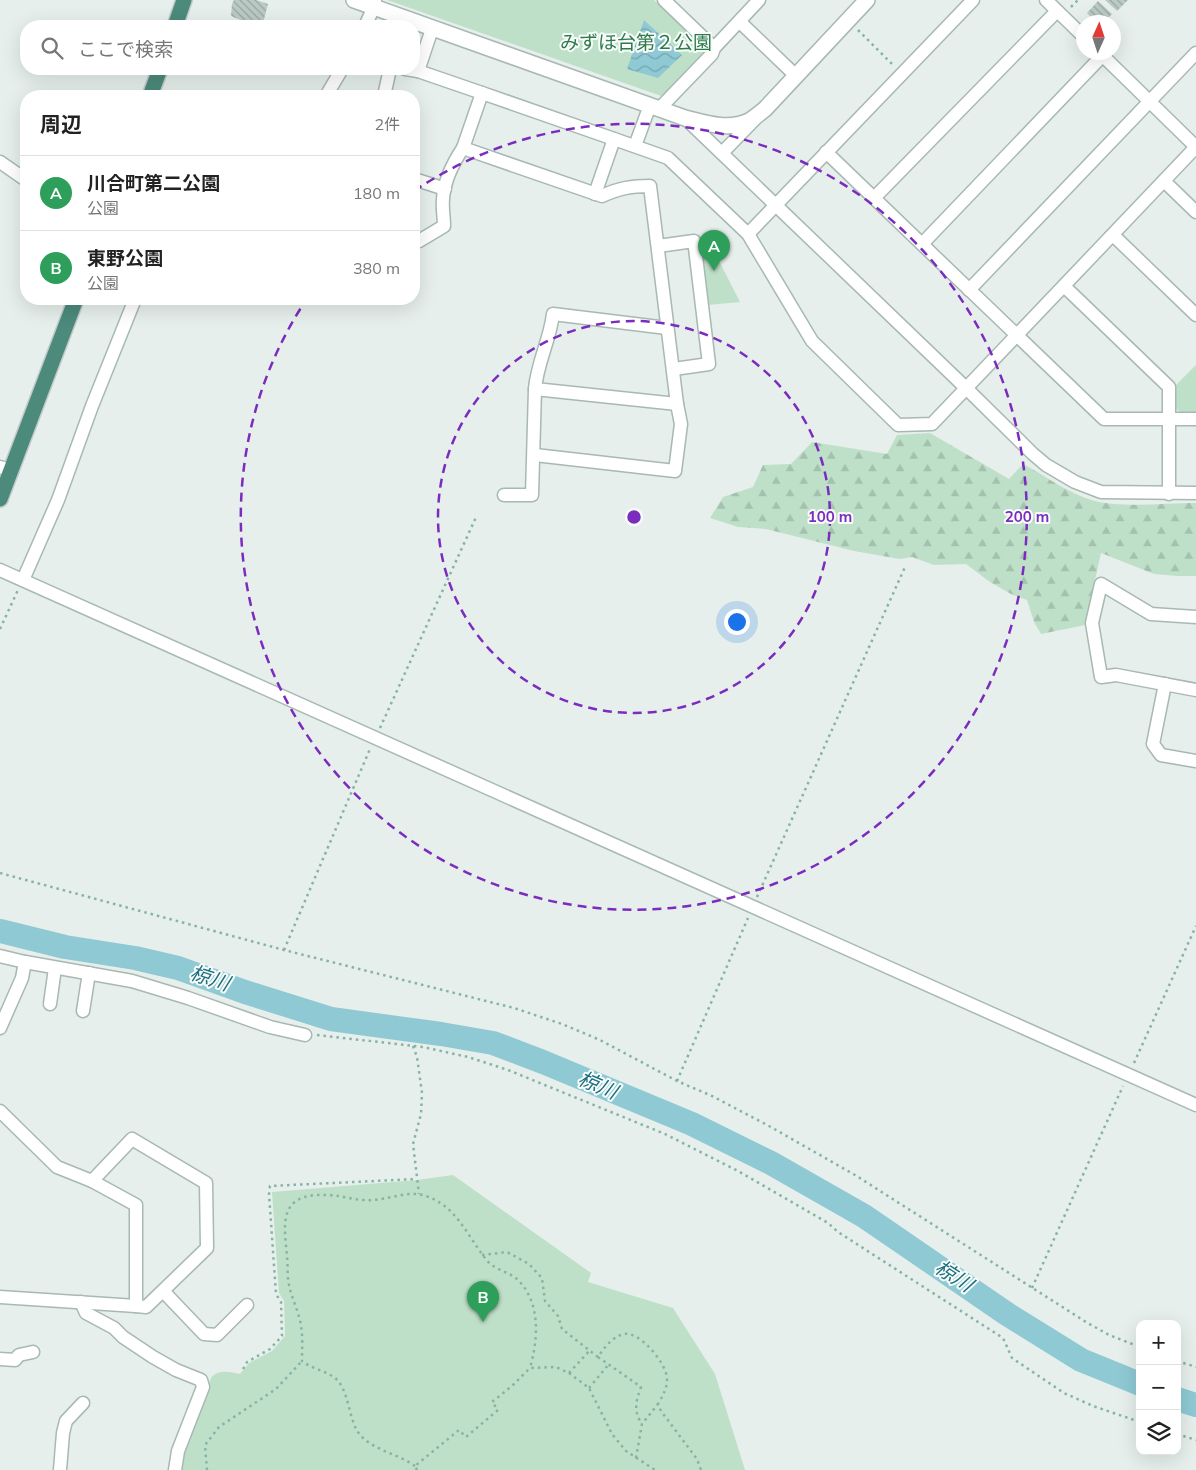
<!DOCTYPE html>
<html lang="ja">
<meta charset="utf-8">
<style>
:root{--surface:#fff;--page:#f6f6f6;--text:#222;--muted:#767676;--line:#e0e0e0;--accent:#7c3aed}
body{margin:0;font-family:Mulish,"Noto Sans JP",sans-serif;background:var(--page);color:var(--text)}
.controls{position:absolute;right:15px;bottom:15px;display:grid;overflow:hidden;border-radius:10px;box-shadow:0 5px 20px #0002}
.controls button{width:45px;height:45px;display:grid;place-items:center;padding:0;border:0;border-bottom:1px solid var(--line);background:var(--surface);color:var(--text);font:25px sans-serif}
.compass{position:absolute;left:1076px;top:15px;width:45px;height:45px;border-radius:50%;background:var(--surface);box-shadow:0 5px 20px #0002;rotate:3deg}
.you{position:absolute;left:736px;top:621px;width:18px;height:18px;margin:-12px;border:4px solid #fff;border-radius:50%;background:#1a73e8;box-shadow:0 0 0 8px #1a73e833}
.badge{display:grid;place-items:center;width:32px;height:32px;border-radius:50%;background:var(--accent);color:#fff;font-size:16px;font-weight:700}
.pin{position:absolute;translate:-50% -41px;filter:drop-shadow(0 1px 2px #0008)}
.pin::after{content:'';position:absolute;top:26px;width:18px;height:15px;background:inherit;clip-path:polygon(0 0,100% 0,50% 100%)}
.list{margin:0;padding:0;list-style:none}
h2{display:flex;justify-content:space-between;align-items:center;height:65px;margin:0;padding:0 20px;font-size:21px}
h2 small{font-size:16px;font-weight:400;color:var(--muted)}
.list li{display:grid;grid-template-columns:32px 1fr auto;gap:15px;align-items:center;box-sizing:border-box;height:75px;padding:0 20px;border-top:1px solid var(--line)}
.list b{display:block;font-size:19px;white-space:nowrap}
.list p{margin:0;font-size:16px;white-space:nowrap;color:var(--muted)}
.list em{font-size:16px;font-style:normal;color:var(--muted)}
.icon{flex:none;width:28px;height:28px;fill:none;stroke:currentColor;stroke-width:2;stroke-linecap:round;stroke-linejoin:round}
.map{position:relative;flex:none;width:1196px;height:1470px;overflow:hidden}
.search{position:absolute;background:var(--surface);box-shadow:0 5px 20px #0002;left:20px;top:20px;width:400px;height:55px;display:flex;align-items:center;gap:12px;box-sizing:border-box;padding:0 18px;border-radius:20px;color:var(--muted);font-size:19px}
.panel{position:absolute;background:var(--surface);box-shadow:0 5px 20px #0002;left:20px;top:90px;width:400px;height:215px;border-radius:20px}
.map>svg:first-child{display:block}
.forest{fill:url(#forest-firs)}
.park{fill:#bfe0c8}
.water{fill:url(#water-waves)}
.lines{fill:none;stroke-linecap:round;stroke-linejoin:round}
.river{stroke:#8ec9d4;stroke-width:24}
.building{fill:url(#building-back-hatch)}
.minor-casing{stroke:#a8b8b2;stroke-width:15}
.tertiary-casing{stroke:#a8b8b2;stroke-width:18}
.trunk-casing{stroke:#c2cac8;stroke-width:18}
.path{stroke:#86b3a5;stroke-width:2.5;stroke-dasharray:2.5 4;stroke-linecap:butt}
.minor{stroke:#fff;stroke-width:12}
.tertiary{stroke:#fff;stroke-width:15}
.trunk{stroke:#4c8a7c;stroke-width:15}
.ring{fill:none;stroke:#7b2cbf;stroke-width:2.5;stroke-dasharray:9 6}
.labels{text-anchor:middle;stroke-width:4;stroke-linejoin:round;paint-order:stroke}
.park-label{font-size:19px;fill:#2d7a4b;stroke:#f7fbf9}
.water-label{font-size:20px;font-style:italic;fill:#1c6f80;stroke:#f7fbf9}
.centre{fill:#7b2cbf;stroke:#f7fbf9;stroke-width:2.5}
.ring-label{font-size:15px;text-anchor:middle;font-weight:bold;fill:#7b2cbf;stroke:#f7fbf9;stroke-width:4;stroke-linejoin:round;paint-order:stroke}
</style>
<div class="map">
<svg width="1196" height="1470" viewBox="0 0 1196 1470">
<defs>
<pattern id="forest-firs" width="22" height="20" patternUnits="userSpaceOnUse" patternTransform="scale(1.25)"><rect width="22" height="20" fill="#bfe0c8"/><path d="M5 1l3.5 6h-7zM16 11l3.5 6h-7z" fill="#a4c1ad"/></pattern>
<pattern id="water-waves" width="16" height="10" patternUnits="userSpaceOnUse" patternTransform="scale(1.25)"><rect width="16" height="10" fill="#8ec9d4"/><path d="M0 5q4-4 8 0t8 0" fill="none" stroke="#74a5ad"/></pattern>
<pattern id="building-back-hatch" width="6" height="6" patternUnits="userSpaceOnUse" patternTransform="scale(1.25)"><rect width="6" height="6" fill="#bbcac4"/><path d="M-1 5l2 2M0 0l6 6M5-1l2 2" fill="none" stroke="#98a6a0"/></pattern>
</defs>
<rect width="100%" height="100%" fill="#e6efeb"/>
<path class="forest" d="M930,433L1009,479L1023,464C1046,476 1069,494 1095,501C1123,508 1166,503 1196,503V576H1177L1154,574L1101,553L1085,625L1041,634L1034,622L1027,600L1011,594L990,582L966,564L934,565L912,557L900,559L854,551L766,529L738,527L710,518L723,497L753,487L763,465L791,464L812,442L887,454L897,435Z"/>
<g class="park">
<polygon points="387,0 654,0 708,52 664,97"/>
<polygon points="716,242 719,261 740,302 708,305 700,244"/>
<polygon points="1196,365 1196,412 1180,412 1173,406 1173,388"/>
<path d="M453,1175L591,1273L588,1282L673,1308L715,1374L745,1470H176L211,1378C218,1369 230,1372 240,1374L249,1363L272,1351L285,1336L284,1301L279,1293L272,1192L417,1180Z"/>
</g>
<polygon class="water" points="644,20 682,55 658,78 627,69"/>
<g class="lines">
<g class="river">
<polyline points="0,931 65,947 135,958 178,968 245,992 331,1019 441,1034 493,1043 543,1062 692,1124 771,1163 864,1216 1007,1314 1081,1360 1140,1384"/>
<polyline points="1177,1399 1196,1405"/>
</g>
</g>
<g class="building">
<polygon points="234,0 256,0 268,4 263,23 262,23 261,26 255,26 231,16 232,4"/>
<polygon points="1105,0 1128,0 1117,11"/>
<polygon points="1098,1 1112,14 1104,22 1096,22 1087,13"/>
</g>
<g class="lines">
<g class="minor-casing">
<g id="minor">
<polyline points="664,0 714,48 759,0"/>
<polyline points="1046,0 1084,37"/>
<polyline points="740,22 795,75"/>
<polyline points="365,26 374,7 375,0"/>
<path d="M432,29L418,71L482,93L463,148L602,196C619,188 632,186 650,186L677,404L535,389L532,495H504"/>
<polyline points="1099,52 1196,147"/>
<polyline points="405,69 418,71"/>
<polyline points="482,93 614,139"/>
<polyline points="326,96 342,69"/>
<polyline points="384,96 390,69"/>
<polyline points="660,108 712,54 714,48"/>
<polyline points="685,118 966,388 1033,454 1046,465 1075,482 1101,492 1196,493"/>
<polyline points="635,146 650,105"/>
<polyline points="826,152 1104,419 1196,419"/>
<polyline points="722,153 755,119"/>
<polyline points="0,162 26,180"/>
<polyline points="414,179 445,189"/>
<polyline points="1164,181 1196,212"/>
<polyline points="595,194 614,139 668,158 748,234 973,0"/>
<polyline points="874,198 1057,11"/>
<polyline points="748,234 812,341 898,425 932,424 1196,147"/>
<polyline points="1113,235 1196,315"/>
<path d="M414,240L419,241L444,226C444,217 442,208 443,199C444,181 453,163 463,148"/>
<polyline points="922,244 1102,56"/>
<polyline points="658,246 694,241 695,248 709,364 674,369"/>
<polyline points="1064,286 1169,387 1169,494"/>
<polyline points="969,290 1196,53"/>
<path d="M535,389C537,363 550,340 553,314L667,328"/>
<polyline points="535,455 675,471 681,424 677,404"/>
<polyline points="0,467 12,471"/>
<polyline points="0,570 1196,1105"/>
<polyline points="23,580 58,500 92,406 135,299"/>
<polyline points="1196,617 1151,614 1101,584 1092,623 1101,677 1116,675 1196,690"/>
<polyline points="1165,684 1153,744 1161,755 1196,761"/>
<polyline points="0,956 25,962 132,981 188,998 270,1027 305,1035"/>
<polyline points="50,1004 55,968"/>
<polyline points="83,1011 89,973"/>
<polyline points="0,1028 22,978 25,962"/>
<polyline points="0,1111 57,1167 92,1181 136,1205 136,1306 0,1297"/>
<polyline points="92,1181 132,1139 206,1183 207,1248 146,1307 136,1306"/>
<polyline points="163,1291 204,1334 217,1335 247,1305"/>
<polyline points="81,1302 86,1313 114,1328 123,1337 153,1357 176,1370 201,1380 203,1387 178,1451 175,1470"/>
<polyline points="0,1359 15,1360 19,1355 33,1352"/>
<polyline points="60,1470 63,1433 66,1421 83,1403"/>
</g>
</g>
<g class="tertiary-casing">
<path id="tertiary" d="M354,0L685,118C705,123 728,131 749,121C754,118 760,113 765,109L867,0"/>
</g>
<g class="trunk-casing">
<g id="trunk">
<polyline points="175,26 184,0"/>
<polyline points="150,96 160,69"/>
<polyline points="0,499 76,299"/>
</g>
</g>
<g class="path">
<polyline points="1071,7 1078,0"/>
<polyline points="858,30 893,65"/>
<polyline points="0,629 18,590"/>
<polyline points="380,728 477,515"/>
<polyline points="0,873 284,950 514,1008 562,1024 600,1040 677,1081 712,1096 769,1126 855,1175 1086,1322 1109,1335 1140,1347"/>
<polyline points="757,897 905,567"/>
<polyline points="284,950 370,749"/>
<polyline points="317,1035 423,1047 468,1057 508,1070 665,1134 738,1171 828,1223 838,1232 1003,1338 1012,1358 1064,1393 1093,1406 1140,1422"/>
<polyline points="413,1046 417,1057 422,1093 421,1114 413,1144 419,1194"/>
<polyline points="1134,1063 1196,926"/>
<polyline points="677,1081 748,918"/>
<path d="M482,1255L507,1252L529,1264L542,1278L545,1301L558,1316L562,1329L598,1357C604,1348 613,1336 624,1334C640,1331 667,1364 667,1379C667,1389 663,1395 658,1404L661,1411L697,1459L701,1470"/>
<polyline points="1032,1288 1123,1086"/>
<path d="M598,1357L641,1387C636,1401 633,1411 642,1424"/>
<polyline points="1177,1361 1196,1367"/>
<polyline points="243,1369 247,1362 270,1349 282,1336 281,1302 276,1294 269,1194 270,1186 416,1179"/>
<polyline points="569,1373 590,1350"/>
<polyline points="589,1388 609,1364"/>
<polyline points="1177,1434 1196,1440"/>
<polyline points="636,1458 642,1424 658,1404"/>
<path d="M415,1466C398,1454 376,1451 361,1436C349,1423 350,1397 339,1382C330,1371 313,1370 302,1361C302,1349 303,1337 301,1326C299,1312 292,1299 289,1285C287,1276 288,1266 287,1257C285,1229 277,1198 316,1195C324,1195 332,1195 339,1196C350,1198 361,1201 373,1200C391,1199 408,1190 426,1196C456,1206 467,1235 485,1258C494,1271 510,1271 519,1281C541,1304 538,1340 530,1368"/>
<polyline points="207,1470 205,1445 219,1427 276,1389 302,1361"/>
<polyline points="417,1470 415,1466 459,1430 466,1437 498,1410 492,1402 512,1386 530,1368 556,1367 569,1373 589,1388 612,1434 626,1451 655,1470"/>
</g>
<use href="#minor" class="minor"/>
<use href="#tertiary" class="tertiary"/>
<use href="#trunk" class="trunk"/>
</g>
<g class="ring">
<circle cx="634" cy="517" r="196"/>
<path d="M414 191A393 393 0 1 1 306 300"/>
</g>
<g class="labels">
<g class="park-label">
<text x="636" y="49">みずほ台第２公園</text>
</g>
<g class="water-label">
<text transform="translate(210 978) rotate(18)" y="7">椋川</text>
<text transform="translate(598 1085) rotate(23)" y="7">椋川</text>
<text transform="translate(954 1276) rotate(33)" y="7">椋川</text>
</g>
</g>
<circle cx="634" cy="517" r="8" class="centre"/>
<g class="ring-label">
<text x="830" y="522">100 m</text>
<text x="1027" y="522">200 m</text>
</g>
</svg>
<div class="controls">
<button>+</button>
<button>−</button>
<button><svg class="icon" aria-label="layers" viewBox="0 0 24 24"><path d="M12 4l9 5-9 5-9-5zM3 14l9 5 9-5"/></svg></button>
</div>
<svg class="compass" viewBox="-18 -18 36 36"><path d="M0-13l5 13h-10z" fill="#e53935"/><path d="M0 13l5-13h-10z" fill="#767676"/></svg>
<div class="you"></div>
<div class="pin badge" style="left:714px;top:271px;background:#2e9e5b">A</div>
<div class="pin badge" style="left:483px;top:1322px;background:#2e9e5b">B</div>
<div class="search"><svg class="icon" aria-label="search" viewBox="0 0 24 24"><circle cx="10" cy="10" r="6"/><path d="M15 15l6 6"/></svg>ここで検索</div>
<section class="panel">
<h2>周辺<small>2件</small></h2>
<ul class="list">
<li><span class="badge" style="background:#2e9e5b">A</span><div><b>川合町第二公園</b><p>公園</p></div><em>180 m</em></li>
<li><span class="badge" style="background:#2e9e5b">B</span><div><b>東野公園</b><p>公園</p></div><em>380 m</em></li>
</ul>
</section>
</div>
